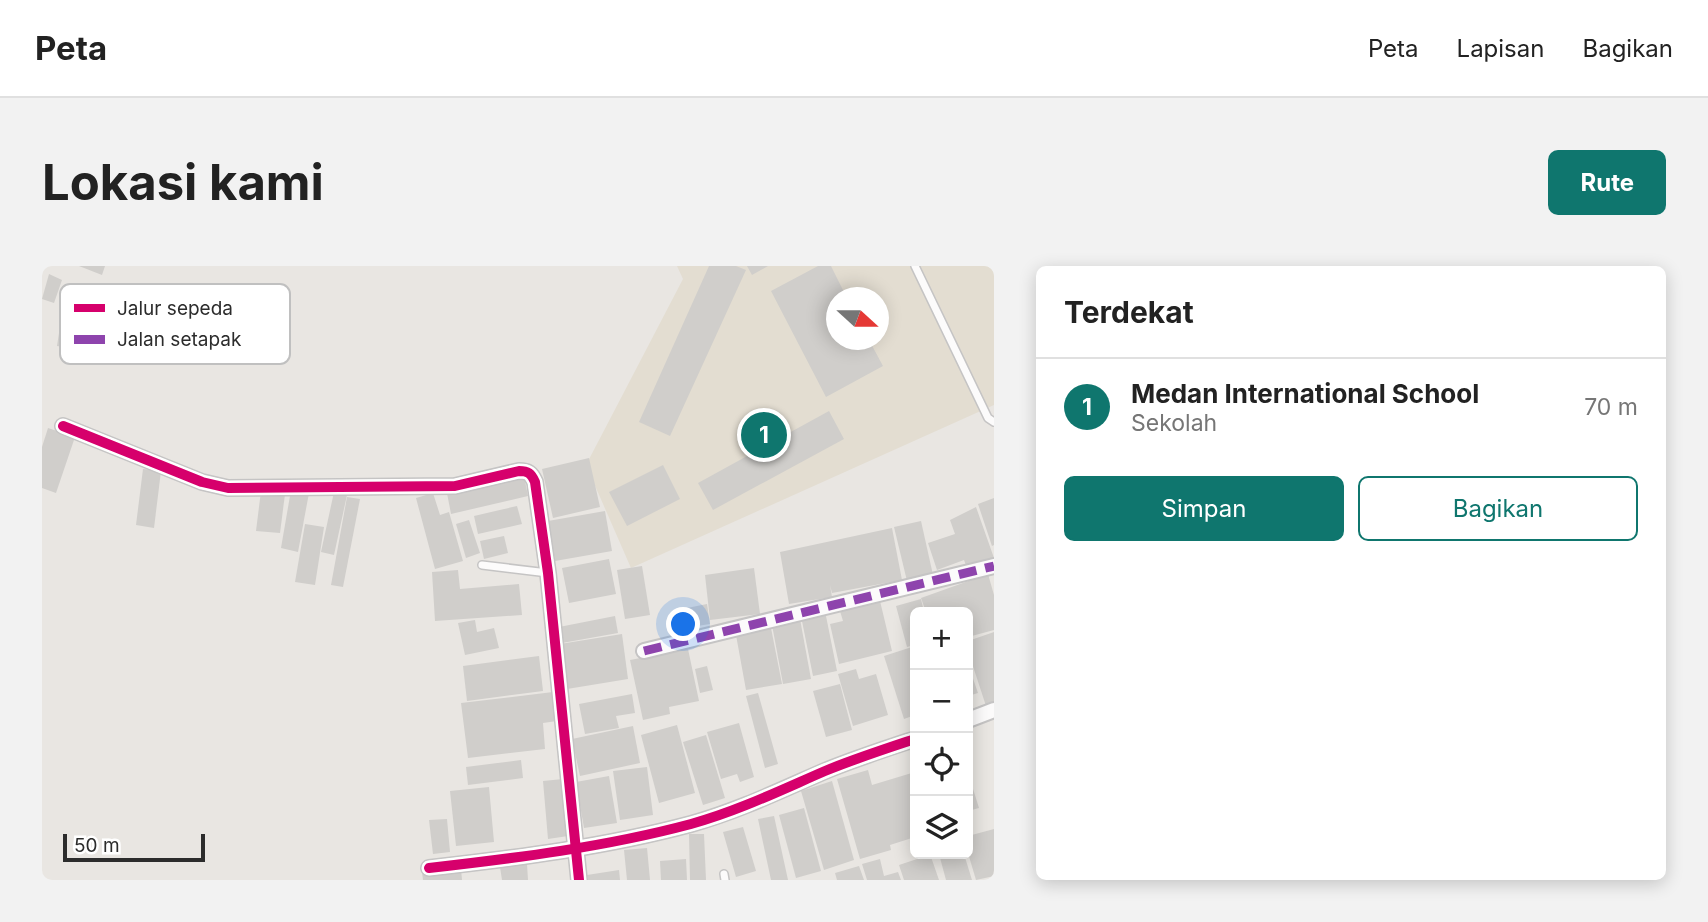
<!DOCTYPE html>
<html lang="id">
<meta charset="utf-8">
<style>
:root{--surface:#fff;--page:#f2f2f2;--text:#222;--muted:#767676;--line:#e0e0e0;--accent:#0f766e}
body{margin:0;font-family:Inter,sans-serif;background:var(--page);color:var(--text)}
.controls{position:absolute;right:21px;bottom:21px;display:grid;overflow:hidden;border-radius:10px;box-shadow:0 4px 18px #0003}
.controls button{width:63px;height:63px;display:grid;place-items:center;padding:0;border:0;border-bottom:2px solid var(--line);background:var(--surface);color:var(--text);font:35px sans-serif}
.compass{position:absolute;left:784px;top:21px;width:63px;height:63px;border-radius:50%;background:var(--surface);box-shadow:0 4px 18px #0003;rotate:111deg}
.scale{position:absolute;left:21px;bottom:18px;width:142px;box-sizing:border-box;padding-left:7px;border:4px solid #2c2c2c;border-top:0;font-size:19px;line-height:24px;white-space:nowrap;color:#2c2c2c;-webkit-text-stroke:5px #fff;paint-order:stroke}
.you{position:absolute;left:642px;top:359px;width:24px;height:24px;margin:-18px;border:5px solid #fff;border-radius:50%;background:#1a73e8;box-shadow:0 0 0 10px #1a73e833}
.badge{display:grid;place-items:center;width:46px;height:46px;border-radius:50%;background:var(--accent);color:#fff;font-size:23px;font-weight:700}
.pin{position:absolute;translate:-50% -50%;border:4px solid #fff;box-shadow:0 2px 7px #0006}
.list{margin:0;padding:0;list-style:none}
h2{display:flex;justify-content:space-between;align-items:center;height:91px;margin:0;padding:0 28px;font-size:30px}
h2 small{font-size:23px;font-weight:400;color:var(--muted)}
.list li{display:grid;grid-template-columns:46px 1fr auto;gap:21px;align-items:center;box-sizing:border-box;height:98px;padding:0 28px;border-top:2px solid var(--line)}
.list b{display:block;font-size:26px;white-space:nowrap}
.list p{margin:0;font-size:23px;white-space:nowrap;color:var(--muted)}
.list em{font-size:23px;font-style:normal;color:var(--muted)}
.actions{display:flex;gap:14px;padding:21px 28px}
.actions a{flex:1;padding:16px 0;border:2px solid var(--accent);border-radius:10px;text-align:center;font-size:24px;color:var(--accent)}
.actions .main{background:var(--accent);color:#fff}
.icon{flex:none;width:38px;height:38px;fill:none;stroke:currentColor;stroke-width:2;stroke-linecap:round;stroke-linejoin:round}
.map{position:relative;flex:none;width:952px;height:614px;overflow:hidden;border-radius:10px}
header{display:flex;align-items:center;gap:42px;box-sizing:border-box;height:98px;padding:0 35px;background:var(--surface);border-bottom:2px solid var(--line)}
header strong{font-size:33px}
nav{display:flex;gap:38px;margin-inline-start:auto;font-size:24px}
.intro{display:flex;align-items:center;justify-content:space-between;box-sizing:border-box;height:168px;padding:0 42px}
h1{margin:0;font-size:49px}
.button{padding:18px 32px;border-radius:10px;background:var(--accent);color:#fff;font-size:24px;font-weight:700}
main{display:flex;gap:42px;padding:0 42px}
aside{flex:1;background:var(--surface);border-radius:10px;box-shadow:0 4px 18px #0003}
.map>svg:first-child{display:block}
.education{fill:#e3ddd1;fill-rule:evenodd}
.building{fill:#d0cecb}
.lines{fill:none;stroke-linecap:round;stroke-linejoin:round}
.lane-casing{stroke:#c5c4c4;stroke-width:10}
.street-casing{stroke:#c5c4c4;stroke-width:18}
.lane{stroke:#fcfbfb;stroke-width:7}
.street{stroke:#fcfbfb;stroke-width:14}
.quiet{stroke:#8e44ad;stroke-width:9;stroke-dasharray:18 9;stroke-linecap:butt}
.cycleway-casing{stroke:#fff;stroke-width:15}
.cycleway{stroke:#d6006c;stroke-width:10}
.key{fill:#fff;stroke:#c0c0c0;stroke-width:2}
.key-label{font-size:19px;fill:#2c2c2c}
</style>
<header>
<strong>Peta</strong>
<nav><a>Peta</a><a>Lapisan</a><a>Bagikan</a></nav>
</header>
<div class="intro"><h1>Lokasi kami</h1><a class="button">Rute</a></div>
<main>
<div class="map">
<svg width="952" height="614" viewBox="0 0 952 614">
<rect width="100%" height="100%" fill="#e9e6e2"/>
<path class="education" d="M635,0H952V139L589,302L544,199L641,13ZM794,32H836V74H794Z"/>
<g class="building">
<polygon points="37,0 63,0 60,9"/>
<polygon points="667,0 694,0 704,4 628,170 597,156"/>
<polygon points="705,0 726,0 710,9"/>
<polygon points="776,0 789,0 805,32 794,32 794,74 827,74 841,100 784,131 729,25"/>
<polygon points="7,8 20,14 12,37 0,33"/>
<polygon points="19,54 38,57 35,83 15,80"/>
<polygon points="787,145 802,173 671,244 656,217"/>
<polygon points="6,162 33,171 14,227 0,222 0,181"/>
<polygon points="547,192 558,241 511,252 500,203"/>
<polygon points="621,199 638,233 585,260 567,226"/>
<polygon points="101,203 119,205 112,262 94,259"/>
<polygon points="482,210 486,230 409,248 405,227"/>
<polygon points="249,224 267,227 256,286 239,282"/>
<polygon points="219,225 243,228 238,267 214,265"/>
<polygon points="292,226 305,229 292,289 279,286"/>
<polygon points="391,227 398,249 407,246 421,295 393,303 374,232"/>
<polygon points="305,231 318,233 301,321 289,319"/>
<polygon points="952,232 952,279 950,280 936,238"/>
<polygon points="475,240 480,258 436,268 432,250"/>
<polygon points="934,241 952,292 925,302 922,294 895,304 886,277 913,268 908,254"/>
<polygon points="563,245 570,285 513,295 506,255"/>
<polygon points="427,254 438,287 424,292 414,258"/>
<polygon points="879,255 891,309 865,315 852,261"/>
<polygon points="263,258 282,261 273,319 253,316"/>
<polygon points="850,262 860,314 790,327 788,319 790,331 747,338 738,286"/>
<polygon points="462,270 466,287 442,293 438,275"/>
<polygon points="567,293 574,328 527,337 520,302"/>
<polygon points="600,300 608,349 583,353 575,304"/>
<polygon points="712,302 718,348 668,354 663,309"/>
<polygon points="416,304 418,323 477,318 480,349 393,355 390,306"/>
<polygon points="946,308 952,329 952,364 926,371 926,346 884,346 879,332"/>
<polygon points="879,333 882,346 873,346 873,379 865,381 854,340"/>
<polygon points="838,335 850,385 797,398 788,358 801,355 798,345"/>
<polygon points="665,338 668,358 649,361 645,342"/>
<polygon points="783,345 795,405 771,410 759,350"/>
<polygon points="573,350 576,367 520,377 517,361"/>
<polygon points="758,353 769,413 741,418 730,359"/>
<polygon points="433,354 435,366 452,362 457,382 423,389 416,357"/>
<polygon points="729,362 740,418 704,424 694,369"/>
<polygon points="952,366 952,437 944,440 926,385 926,375"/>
<polygon points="580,368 586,413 525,423 518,378"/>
<polygon points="873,380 873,449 862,453 842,390"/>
<polygon points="646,383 657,435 627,441 628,448 601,454 588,394"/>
<polygon points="497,390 501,425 425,435 421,400"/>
<polygon points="926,398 936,427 926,430"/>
<polygon points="665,400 671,424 658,427 653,403"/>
<polygon points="814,403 817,413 834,408 846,449 811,460 796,408"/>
<polygon points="798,418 810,464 784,471 771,425"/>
<polygon points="511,426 515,455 501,457 503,483 426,492 419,437"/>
<polygon points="716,427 736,498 723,502 704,430"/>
<polygon points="590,428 593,447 574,450 577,462 543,468 537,438"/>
<polygon points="697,457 712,511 698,516 695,508 679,513 665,466"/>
<polygon points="635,459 653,527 617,537 599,469"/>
<polygon points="591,460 598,497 538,510 530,473"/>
<polygon points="664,469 683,532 661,539 641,476"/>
<polygon points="479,494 481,512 426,519 424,501"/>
<polygon points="605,501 611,549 578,554 571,505"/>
<polygon points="826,504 830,519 873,506 873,571 848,579 849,584 818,593 795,513"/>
<polygon points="926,507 937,542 926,545"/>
<polygon points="567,510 575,557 542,562 534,516"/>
<polygon points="521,513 526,570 506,573 501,515"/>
<polygon points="790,515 812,594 782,604 759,525"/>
<polygon points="447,521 452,576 414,580 408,525"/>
<polygon points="762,542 779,605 754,612 737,549"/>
<polygon points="732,550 746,614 729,614 716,553"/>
<polygon points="405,553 408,586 391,588 387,554"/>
<polygon points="701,561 714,605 694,611 681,566"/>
<polygon points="952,563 952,610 934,614 926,587 926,570"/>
<polygon points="647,568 662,568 664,614 648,614"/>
<polygon points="605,582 608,614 585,614 582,584"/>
<polygon points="873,588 888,588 897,614 862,614 857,599 875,593"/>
<polygon points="897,588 922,588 930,614 904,614"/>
<polygon points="644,593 645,614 619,614 618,595"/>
<polygon points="838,593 842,610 856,606 859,614 825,614 820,598"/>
<polygon points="485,598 486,614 460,614 458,601"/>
<polygon points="817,600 822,614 795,614 793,607"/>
<polygon points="419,603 420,614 381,614 380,606"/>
<polygon points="577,604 578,614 546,614 545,609"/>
</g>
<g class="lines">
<g class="lane-casing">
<g id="lane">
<polyline points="873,0 946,152 952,156"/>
<polyline points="440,299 506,307"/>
<polyline points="682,608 683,614"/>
</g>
</g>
<g class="street-casing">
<g id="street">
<path d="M21,160L160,216L186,222L413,220L477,205C486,205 489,207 493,216L506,307L537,614"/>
<polyline points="602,385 952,300"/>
<polyline points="926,454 952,444"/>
<path d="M387,602C475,592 563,581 649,558C696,545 739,524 783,505C812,493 843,483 873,473"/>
</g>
</g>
<use href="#lane" class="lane"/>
<use href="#street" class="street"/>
<polyline class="quiet" points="602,385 952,300"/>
<g class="cycleway-casing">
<g id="cycleway">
<path d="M21,160L160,216L186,222L413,220L477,205C486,205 489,207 493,216L506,307L537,614"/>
<path d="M387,602C475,592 563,581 649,558C696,545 739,524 783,505C812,493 843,483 873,473"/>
</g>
</g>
<use href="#cycleway" class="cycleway"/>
</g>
<rect x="18" y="18" width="230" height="80" rx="10" class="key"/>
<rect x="32" y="38" width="31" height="8" fill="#d6006c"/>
<rect x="32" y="69" width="31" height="9" fill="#8e44ad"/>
<g class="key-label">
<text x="75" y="49">Jalur sepeda</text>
<text x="75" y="80">Jalan setapak</text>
</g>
</svg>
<div class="controls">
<button>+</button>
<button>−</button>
<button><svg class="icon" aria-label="locate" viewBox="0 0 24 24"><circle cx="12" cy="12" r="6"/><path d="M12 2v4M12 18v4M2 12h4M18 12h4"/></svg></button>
<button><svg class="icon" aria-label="layers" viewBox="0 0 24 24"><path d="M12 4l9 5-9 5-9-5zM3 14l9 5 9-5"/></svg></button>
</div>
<svg class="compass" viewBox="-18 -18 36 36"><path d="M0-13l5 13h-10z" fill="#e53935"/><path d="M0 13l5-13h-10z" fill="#767676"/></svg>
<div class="scale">50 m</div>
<div class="you"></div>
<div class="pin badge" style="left:722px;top:169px">1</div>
</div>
<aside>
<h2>Terdekat<small></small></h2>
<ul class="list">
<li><span class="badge">1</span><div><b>Medan International School</b><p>Sekolah</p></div><em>70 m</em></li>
</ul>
<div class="actions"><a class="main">Simpan</a><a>Bagikan</a></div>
</aside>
</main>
